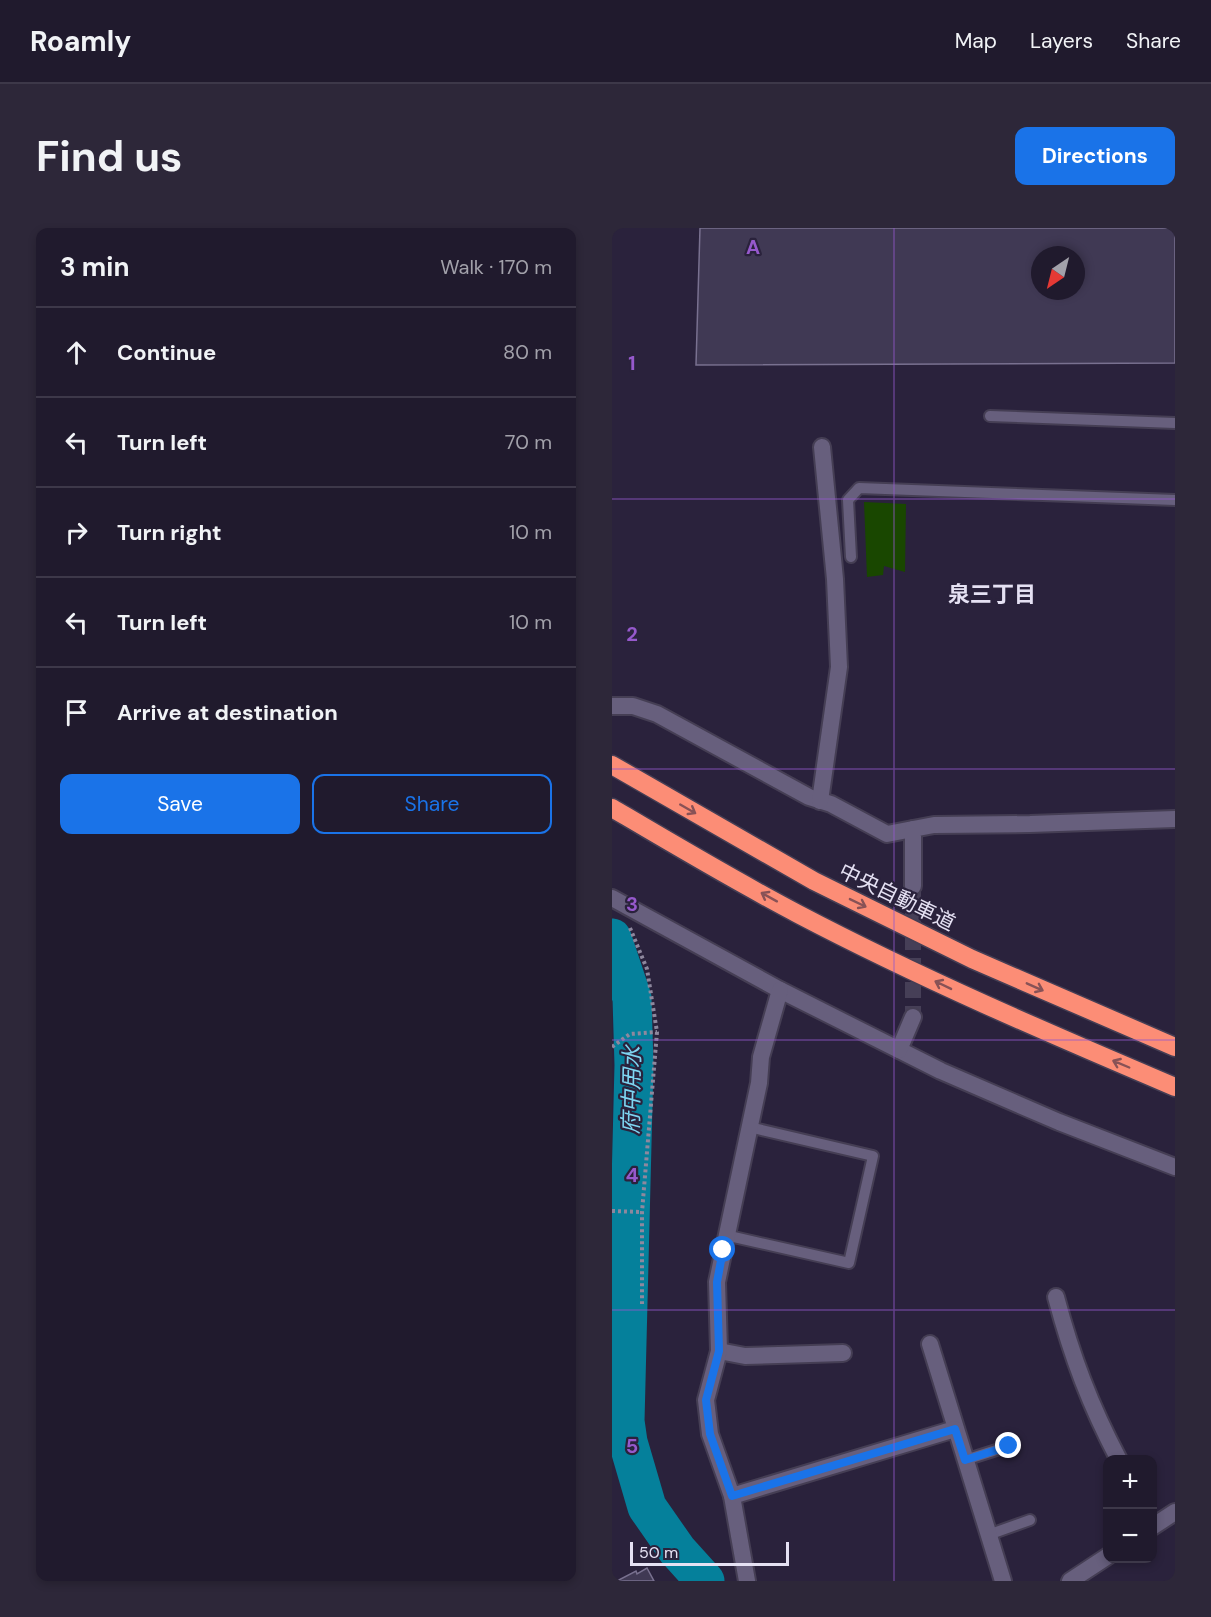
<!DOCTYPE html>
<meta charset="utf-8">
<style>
:root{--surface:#201a2d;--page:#2d2739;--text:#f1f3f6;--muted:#a2a1aa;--line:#3d3849;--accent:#1a73e8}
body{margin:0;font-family:"DM Sans","Noto Sans JP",sans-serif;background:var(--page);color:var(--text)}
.controls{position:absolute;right:18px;bottom:18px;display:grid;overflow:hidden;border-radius:12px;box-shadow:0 3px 9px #0003}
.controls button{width:54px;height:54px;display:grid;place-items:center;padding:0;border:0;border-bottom:2px solid var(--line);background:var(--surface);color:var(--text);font:30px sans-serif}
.compass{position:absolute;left:419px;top:18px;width:54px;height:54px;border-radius:50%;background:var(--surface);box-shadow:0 3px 9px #0003;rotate:215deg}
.scale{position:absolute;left:18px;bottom:15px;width:159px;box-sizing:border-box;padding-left:6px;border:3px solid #e5e1f3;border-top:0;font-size:16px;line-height:21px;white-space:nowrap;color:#e5e1f3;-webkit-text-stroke:4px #2a223c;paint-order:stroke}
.stop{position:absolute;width:18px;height:18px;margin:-14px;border:4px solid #1a73e8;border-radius:50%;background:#fff}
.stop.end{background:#1a73e8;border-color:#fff;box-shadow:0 2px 6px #0008}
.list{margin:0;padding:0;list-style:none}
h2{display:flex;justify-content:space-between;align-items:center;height:78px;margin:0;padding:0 24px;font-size:26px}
h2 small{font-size:20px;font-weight:400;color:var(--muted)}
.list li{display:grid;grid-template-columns:39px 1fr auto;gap:18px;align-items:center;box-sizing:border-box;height:90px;padding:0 24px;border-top:2px solid var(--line)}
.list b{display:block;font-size:22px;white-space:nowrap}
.list em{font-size:20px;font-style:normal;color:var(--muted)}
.actions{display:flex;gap:12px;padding:18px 24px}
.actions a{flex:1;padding:14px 0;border:2px solid var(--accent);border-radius:12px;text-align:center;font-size:21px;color:var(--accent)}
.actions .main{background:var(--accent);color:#fff}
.icon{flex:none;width:33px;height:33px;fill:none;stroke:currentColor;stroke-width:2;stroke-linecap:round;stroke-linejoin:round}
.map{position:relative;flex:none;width:563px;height:1353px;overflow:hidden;border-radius:12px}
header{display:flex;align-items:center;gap:36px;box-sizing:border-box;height:84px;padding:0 30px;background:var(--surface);border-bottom:2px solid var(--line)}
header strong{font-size:28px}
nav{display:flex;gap:33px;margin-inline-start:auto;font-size:21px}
.intro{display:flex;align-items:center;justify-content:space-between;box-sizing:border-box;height:144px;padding:0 36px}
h1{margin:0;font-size:42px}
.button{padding:15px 27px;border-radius:12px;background:var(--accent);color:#fff;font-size:21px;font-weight:700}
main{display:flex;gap:36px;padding:0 36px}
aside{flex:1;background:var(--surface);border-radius:12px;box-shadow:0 3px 9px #0003}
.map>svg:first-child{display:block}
.green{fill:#194700}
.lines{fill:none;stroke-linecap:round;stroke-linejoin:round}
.stream{stroke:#05809b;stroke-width:7}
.river{stroke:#05809b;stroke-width:39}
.building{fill:#403954;stroke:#797190;stroke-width:1.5;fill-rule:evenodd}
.minor-tunnel{stroke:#463f57;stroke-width:16;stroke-dasharray:16 8;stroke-linecap:butt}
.service-casing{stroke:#453e54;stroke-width:14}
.minor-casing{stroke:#453e54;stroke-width:20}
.motorway-casing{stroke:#453e54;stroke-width:21}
.path{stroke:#8e889e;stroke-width:4;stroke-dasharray:3 3;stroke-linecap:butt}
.service{stroke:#675f7d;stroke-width:10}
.minor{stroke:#675f7d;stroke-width:16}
.motorway{stroke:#fc8d76;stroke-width:18}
.oneway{stroke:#885256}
.route{stroke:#1a73e8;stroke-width:8}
.grid{fill:none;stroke:#9659cc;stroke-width:1.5;stroke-opacity:0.55}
.labels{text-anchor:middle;stroke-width:4.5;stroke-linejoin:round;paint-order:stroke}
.street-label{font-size:21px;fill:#e5e1f3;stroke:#2a223c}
.neighbourhood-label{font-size:22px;font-weight:bold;fill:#e5e1f3;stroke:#2a223c}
.water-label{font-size:22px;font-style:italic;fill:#7ed6f2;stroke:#2a223c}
.grid-label{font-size:20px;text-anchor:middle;font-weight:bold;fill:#9659cc;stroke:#2a223c;stroke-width:4.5;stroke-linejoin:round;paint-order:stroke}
</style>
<header>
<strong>Roamly</strong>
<nav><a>Map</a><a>Layers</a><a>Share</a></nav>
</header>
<div class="intro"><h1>Find us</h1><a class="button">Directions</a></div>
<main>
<aside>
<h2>3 min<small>Walk · 170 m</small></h2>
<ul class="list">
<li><svg class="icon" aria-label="ahead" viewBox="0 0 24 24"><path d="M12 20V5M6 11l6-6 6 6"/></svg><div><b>Continue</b></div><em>80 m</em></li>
<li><svg class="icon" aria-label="left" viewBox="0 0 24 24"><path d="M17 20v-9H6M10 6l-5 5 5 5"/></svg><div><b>Turn left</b></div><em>70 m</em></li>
<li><svg class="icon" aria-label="right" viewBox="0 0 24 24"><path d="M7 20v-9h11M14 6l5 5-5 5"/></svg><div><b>Turn right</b></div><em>10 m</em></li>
<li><svg class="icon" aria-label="left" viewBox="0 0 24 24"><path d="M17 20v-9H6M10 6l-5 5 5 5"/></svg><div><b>Turn left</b></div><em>10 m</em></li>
<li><svg class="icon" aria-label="arrive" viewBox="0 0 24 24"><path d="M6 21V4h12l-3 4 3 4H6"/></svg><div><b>Arrive at destination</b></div></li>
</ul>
<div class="actions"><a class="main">Save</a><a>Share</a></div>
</aside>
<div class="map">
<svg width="563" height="1353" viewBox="0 0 563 1353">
<rect width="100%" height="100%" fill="#2a223c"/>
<polygon class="green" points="252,274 294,276 293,344 272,338 271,347 255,349"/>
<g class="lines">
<polyline class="stream" points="72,1353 85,1344"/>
<polyline class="river" points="0,710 20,770 22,837 13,1193 16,1214 35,1279 65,1322 93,1353"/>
</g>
<g class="building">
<path d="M88,0H563V135L84,137ZM428,27H464V63H428Z"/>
<polygon points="35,1340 42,1353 5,1353 24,1343 25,1346"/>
</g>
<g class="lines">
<polyline class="minor-tunnel" points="301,658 301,789"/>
<g class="service-casing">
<g id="service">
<polyline points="378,188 563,195"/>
<polyline points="239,329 236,272 247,260 563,272"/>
<polyline points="113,1007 237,1035 261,928 137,899"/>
<polyline points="353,1232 397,1218"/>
<polyline points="376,1307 418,1292"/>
</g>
</g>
<g class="minor-casing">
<g id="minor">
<polyline points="0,478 21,478 45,486 197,569 219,576 275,606 301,601"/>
<polyline points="208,573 227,439 223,351 210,219"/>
<polyline points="301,658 301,601 322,597 418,596 563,591"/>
<polyline points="0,670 168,762 329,843 447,894 563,939"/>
<polyline points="287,822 301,789"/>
<path d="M444,1069C460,1129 478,1177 507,1232"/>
<polyline points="318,1116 391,1353"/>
<polyline points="107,1123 133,1128 231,1125"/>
<polyline points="120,1268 343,1201"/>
<polyline points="540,1299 563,1284"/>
<polyline points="135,1353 120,1268 98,1206 94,1172 107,1123 105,1054 147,855 149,829 168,762"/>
<polyline points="458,1353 496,1328"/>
</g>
</g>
<g class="motorway-casing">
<g id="motorway">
<polyline points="0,537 202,653 360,731 563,819"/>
<path d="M0,580C61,616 123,653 186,686C308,750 436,805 563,859"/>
</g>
</g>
<g class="path">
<polyline points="18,700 35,741 45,804 30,984 30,1076"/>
<polyline points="0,819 18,806 45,804"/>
<polyline points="0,983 30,984"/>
</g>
<use href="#service" class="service"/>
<use href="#minor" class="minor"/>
<use href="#motorway" class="motorway"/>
</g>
<defs><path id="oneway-shaft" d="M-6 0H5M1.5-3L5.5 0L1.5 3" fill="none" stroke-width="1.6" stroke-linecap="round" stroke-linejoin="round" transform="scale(1.5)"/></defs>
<g class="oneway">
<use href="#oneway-shaft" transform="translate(76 581) rotate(30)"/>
<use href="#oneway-shaft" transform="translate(157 669) rotate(-151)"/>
<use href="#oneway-shaft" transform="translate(246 675) rotate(26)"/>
<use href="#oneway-shaft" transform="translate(331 757) rotate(-154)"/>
<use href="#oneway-shaft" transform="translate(423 759) rotate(24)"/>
<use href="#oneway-shaft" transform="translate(509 836) rotate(-157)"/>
</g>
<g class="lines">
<polyline class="route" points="111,1022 105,1054 107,1123 94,1172 98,1206 120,1268 343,1201 353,1232 397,1218"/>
</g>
<path class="grid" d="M282,0V1353M0,271H563M0,541H563M0,812H563M0,1082H563"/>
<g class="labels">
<g class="street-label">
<text transform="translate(285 669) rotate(26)" y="7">中央自動車道</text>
</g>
<g class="neighbourhood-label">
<text x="380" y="374">泉三丁目</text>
</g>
<g class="water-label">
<text transform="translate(19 862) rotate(-89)" y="8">府中用水</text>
</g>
</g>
<g class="grid-label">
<text x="141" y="26">A</text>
<text x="20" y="142">1</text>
<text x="20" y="413">2</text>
<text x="20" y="683">3</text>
<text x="20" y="954">4</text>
<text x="20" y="1225">5</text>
</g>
</svg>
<div class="controls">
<button>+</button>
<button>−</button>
</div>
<svg class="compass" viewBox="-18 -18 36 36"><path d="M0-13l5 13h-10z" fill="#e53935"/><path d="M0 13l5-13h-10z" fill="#a2a1aa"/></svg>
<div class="scale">50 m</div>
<div class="stop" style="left:111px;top:1022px"></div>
<div class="stop end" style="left:397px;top:1218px"></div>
</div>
</main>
